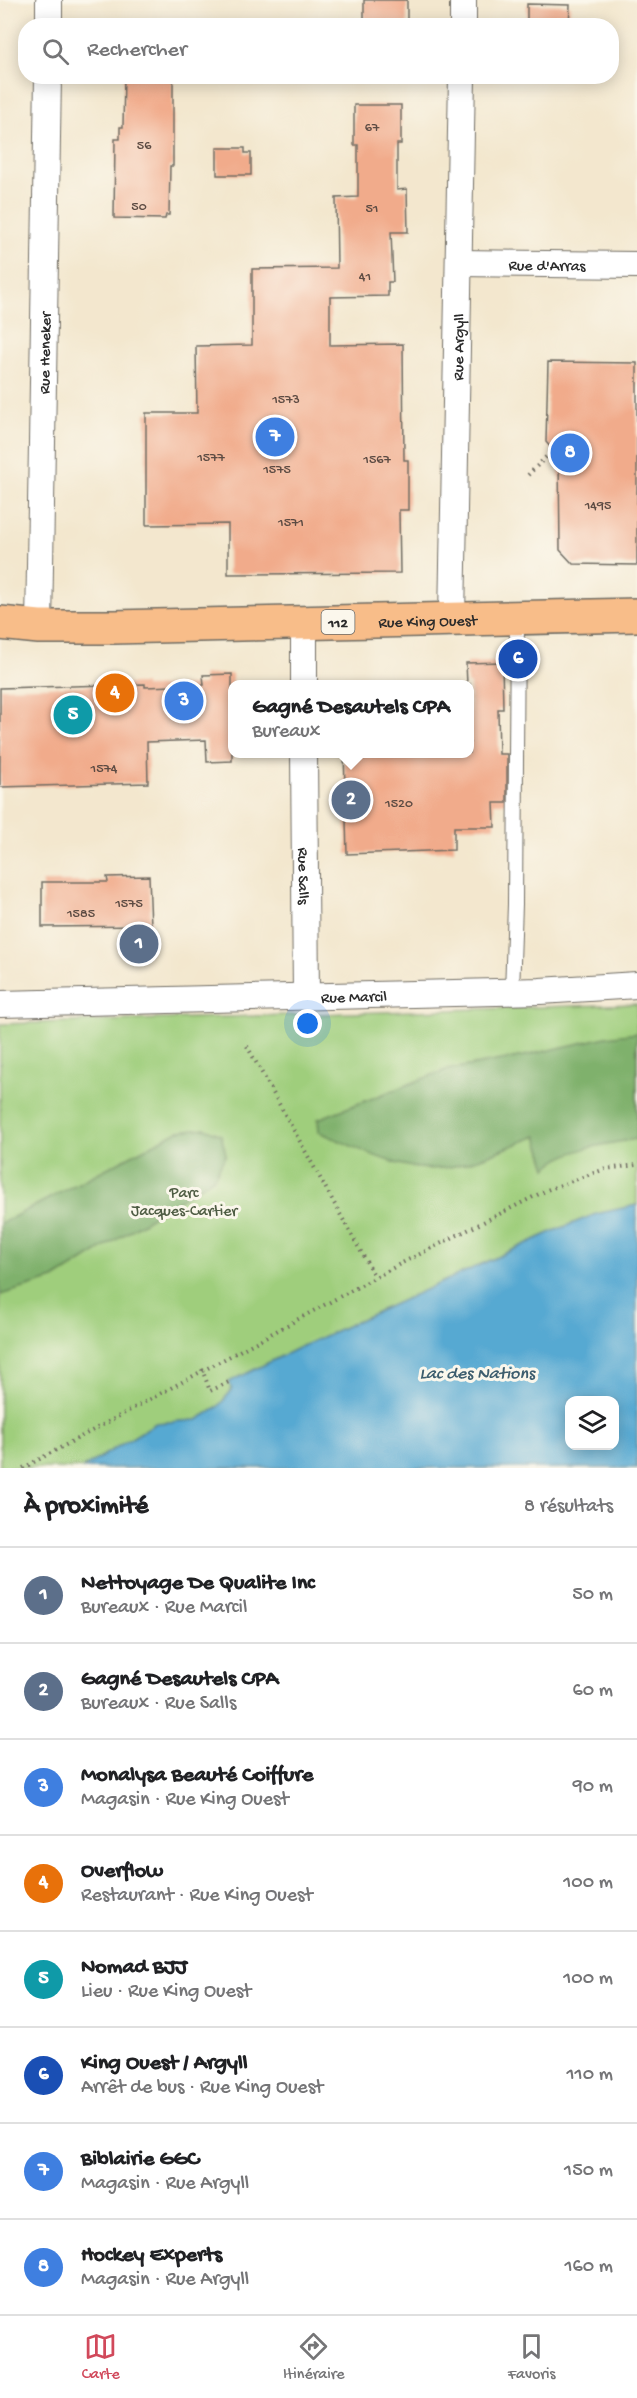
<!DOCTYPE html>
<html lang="fr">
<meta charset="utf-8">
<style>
:root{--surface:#fff;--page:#f2f2f2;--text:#202124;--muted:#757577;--line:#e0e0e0;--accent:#d1495b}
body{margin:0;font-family:"Gochi Hand",sans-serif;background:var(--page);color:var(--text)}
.controls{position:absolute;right:18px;bottom:18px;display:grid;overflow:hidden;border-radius:12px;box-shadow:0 3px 15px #0003}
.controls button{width:54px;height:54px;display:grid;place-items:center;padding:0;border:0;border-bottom:2px solid var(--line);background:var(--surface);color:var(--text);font:30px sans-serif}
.you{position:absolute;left:308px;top:1024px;width:21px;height:21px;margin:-15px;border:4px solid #fff;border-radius:50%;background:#1a73e8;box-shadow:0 0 0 9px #1a73e833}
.badge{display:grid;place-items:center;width:39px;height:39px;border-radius:50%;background:var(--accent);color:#fff;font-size:20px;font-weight:700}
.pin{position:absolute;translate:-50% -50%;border:3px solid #fff;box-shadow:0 2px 6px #0006}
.popup{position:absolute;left:228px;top:680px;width:246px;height:78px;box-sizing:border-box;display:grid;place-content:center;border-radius:12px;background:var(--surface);filter:drop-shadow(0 2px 4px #0005);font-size:20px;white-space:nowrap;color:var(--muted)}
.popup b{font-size:22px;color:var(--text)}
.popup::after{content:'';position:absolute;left:50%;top:100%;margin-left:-12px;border:12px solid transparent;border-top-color:var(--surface)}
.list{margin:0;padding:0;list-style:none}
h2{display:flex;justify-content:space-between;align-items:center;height:78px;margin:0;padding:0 24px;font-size:26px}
h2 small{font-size:20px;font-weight:400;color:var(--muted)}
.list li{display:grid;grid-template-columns:39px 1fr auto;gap:18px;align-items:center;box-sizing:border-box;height:96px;padding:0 24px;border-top:2px solid var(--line)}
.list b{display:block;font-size:22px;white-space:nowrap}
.list p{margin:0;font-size:20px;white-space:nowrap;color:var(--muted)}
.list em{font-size:20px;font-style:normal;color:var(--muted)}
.icon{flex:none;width:33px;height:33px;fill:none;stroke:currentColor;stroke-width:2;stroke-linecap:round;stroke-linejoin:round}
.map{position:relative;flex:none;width:637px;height:1468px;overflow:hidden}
.search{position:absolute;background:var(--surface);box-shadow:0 3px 15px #0003;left:18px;right:18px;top:18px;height:66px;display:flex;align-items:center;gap:15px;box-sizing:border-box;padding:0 21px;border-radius:24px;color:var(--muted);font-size:22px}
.sheet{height:846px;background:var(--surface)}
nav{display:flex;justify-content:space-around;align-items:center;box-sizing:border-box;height:84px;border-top:2px solid var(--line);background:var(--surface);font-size:16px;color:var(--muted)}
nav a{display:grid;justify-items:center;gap:3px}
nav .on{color:var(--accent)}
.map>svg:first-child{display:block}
.green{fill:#9fce7c;stroke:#657c54;stroke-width:1.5}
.forest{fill:#7fb16c;stroke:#556e4c;stroke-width:1.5}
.water{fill:#57a9d2;stroke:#416a7e;stroke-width:1.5;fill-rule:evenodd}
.building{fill:#f1ab8b}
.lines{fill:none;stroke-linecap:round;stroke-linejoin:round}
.service-casing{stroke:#716d64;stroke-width:16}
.minor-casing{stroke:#716d64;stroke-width:28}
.primary-casing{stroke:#716d64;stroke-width:36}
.path{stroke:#716d64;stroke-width:4;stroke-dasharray:1.5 4.5;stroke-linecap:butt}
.service{stroke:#fff;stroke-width:14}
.minor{stroke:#fff;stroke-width:26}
.primary{stroke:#f8bd89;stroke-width:33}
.labels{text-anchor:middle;stroke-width:6;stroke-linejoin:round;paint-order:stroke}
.number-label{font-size:14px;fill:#5c4b43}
.shield{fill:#fbf7ec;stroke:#696865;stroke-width:1.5}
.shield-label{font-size:15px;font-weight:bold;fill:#2b2b2b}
.street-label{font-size:16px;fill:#2b2b2b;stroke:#fbf7ec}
.park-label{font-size:16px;fill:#4e5c43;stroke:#fbf7ec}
.water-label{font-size:18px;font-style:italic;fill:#3d5d6e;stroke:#fbf7ec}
</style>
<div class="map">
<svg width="637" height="1468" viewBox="0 0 637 1468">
<rect width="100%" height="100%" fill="#fbf7ec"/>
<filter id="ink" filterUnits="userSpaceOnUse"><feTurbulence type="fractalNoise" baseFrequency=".0167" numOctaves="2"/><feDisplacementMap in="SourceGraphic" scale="12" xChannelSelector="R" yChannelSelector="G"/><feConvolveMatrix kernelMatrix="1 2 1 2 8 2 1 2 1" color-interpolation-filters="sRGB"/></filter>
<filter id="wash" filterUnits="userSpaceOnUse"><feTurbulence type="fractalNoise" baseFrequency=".008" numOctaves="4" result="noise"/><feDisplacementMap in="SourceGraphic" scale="24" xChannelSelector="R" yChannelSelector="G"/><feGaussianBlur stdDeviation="1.35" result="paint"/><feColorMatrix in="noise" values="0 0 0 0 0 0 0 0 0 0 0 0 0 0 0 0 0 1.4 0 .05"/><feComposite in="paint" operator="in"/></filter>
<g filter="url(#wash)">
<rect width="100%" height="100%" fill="#f3e7ce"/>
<polygon class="green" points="637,1004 637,1205 596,1214 554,1231 296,1349 229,1382 232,1390 217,1408 197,1420 156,1423 83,1468 0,1468 0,1024"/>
<g class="forest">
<path d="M637,1033V1139C611,1143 565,1149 547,1168L537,1136C510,1146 479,1161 450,1167C406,1176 359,1148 319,1132L318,1119L446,1070L524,1056L606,1037Z"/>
<polygon points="205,1128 221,1135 226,1154 214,1178 54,1279 0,1295 0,1224 178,1131"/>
</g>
<path class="water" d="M637,1205V1468H83L156,1423L197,1420L217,1408L232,1390L229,1382L296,1349L554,1231L596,1214ZM570,1400H614V1446H570Z"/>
<g id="blocks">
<g class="building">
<rect x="364" y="0" width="43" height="26"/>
<polygon points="527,4 570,5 569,26 527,26"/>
<polygon points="124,76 173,76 173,166 170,166 169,215 166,215 165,219 114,218 115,139 120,139 120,127 123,127"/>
<polygon points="354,105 401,105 401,144 397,144 397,190 407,189 408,232 391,232 393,282 388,282 388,296 330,297 330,345 403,344 404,460 408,460 408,510 399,510 400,573 228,574 228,524 146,525 146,413 197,413 196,346 252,345 252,269 337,268 336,198 358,197 358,145 354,145"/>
<polygon points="217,148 245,148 245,153 251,153 251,175 217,175"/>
<polygon points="548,362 637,363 637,565 573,564 560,550 559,457 546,442"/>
<polygon points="502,662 503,709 498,709 499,754 507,754 507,803 494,803 495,827 454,827 454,850 347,854 344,753 470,753 470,684 467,684 466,663"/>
<polygon points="232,674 232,761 207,762 206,740 147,742 148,783 0,787 0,688 145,684 145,687 204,685 203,675"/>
<polygon points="149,876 151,926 42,927 42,882 108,882 107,877"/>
</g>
</g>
</g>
<g filter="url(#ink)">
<use href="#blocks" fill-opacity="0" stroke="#716d64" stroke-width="1.5"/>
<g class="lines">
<g class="service-casing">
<polyline id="service" points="512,992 515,904 517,618"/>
</g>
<g class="minor-casing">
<g id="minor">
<polyline points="49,26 49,0"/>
<polyline points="463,26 463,0"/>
<path id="s1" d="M459,263L637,265"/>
<path id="s2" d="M452,619L462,76"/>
<polyline points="304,623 304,684"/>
<path id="s3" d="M39,627L48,76"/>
<path id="s4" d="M304,754L306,997"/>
<path id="s5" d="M0,1004L540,991L637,985"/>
</g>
</g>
<g class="primary-casing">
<g id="primary">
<path id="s6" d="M0,623L39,627H114L637,615"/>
</g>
</g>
<g class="path">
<polyline points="528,475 553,450"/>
<polyline points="247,1046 375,1277"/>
<polyline points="202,1369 210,1391 229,1382"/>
<polyline points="23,1468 402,1263 547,1190 605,1169 637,1165"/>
</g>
<use href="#service" class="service"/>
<use href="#minor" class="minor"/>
<use href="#primary" class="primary"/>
</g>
</g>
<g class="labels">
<g class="number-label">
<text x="372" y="131">67</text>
<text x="144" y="149">56</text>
<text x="139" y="210">50</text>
<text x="372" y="212">51</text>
<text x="365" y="280">41</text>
<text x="286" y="403">1573</text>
<text x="211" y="461">1577</text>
<text x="377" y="463">1567</text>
<text x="277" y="473">1575</text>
<text x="598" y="509">1495</text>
<text x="291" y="526">1571</text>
<text x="104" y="772">1574</text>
<text x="399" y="807">1520</text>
<text x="129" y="907">1575</text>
<text x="81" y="917">1585</text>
</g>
<rect class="shield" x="321.5" y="610" width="33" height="24" rx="4.5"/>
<g class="shield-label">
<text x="338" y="627">112</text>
</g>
<g class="street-label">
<text dy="6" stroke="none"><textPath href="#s1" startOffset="88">Rue d'Arras</textPath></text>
<text dy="6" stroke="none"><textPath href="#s2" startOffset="272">Rue Argyll</textPath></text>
<text dy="6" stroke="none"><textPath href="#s3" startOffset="274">Rue Heneker</textPath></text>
<text dy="6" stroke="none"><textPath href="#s6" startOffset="428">Rue King Ouest</textPath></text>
<text dy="6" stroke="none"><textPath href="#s4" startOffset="122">Rue Salls</textPath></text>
<text dy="6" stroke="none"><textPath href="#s5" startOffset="354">Rue Marcil</textPath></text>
</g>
<g class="park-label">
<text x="184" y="1197">Parc<tspan x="184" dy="18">Jacques-Cartier</tspan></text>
</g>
<g class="water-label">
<text x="477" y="1378">Lac des Nations</text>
</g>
</g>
</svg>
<div class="controls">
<button><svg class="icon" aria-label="layers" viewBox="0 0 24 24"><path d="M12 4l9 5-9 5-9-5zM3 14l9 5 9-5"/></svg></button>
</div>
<div class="you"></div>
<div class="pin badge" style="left:139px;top:944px;background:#5c6f8a">1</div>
<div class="pin badge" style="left:351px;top:800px;background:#5c6f8a">2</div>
<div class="popup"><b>Gagné Desautels CPA</b>Bureaux</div>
<div class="pin badge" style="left:184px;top:701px;background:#3f7fe0">3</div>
<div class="pin badge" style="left:115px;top:693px;background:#e8710a">4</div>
<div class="pin badge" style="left:73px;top:715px;background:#0f9aa8">5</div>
<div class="pin badge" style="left:518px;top:659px;background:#1a4fb4">6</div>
<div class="pin badge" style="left:275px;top:437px;background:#3f7fe0">7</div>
<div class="pin badge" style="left:570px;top:453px;background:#3f7fe0">8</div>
<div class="search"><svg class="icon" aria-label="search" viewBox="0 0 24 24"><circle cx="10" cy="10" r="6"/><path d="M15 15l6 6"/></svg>Rechercher</div>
</div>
<section class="sheet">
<h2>À proximité<small>8 résultats</small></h2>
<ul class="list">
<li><span class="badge" style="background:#5c6f8a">1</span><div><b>Nettoyage De Qualite Inc</b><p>Bureaux · Rue Marcil</p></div><em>50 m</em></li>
<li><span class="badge" style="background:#5c6f8a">2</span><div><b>Gagné Desautels CPA</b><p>Bureaux · Rue Salls</p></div><em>60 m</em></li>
<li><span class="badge" style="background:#3f7fe0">3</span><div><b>Monalysa Beauté Coiffure</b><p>Magasin · Rue King Ouest</p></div><em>90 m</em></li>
<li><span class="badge" style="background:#e8710a">4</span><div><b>Overflow</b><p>Restaurant · Rue King Ouest</p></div><em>100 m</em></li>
<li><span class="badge" style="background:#0f9aa8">5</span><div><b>Nomad BJJ</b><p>Lieu · Rue King Ouest</p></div><em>100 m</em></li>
<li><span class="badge" style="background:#1a4fb4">6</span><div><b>King Ouest / Argyll</b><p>Arrêt de bus · Rue King Ouest</p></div><em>110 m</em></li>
<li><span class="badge" style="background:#3f7fe0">7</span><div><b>Biblairie GGC</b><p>Magasin · Rue Argyll</p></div><em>150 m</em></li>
<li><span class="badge" style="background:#3f7fe0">8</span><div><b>Hockey Experts</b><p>Magasin · Rue Argyll</p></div><em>160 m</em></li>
</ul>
</section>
<nav>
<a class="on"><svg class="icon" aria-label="map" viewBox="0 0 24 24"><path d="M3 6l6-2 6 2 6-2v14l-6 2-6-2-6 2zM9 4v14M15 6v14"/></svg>Carte</a>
<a><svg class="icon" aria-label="directions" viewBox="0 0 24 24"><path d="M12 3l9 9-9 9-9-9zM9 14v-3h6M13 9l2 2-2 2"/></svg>Itinéraire</a>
<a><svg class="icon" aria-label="saved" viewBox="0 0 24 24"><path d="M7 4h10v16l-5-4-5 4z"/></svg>Favoris</a>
</nav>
